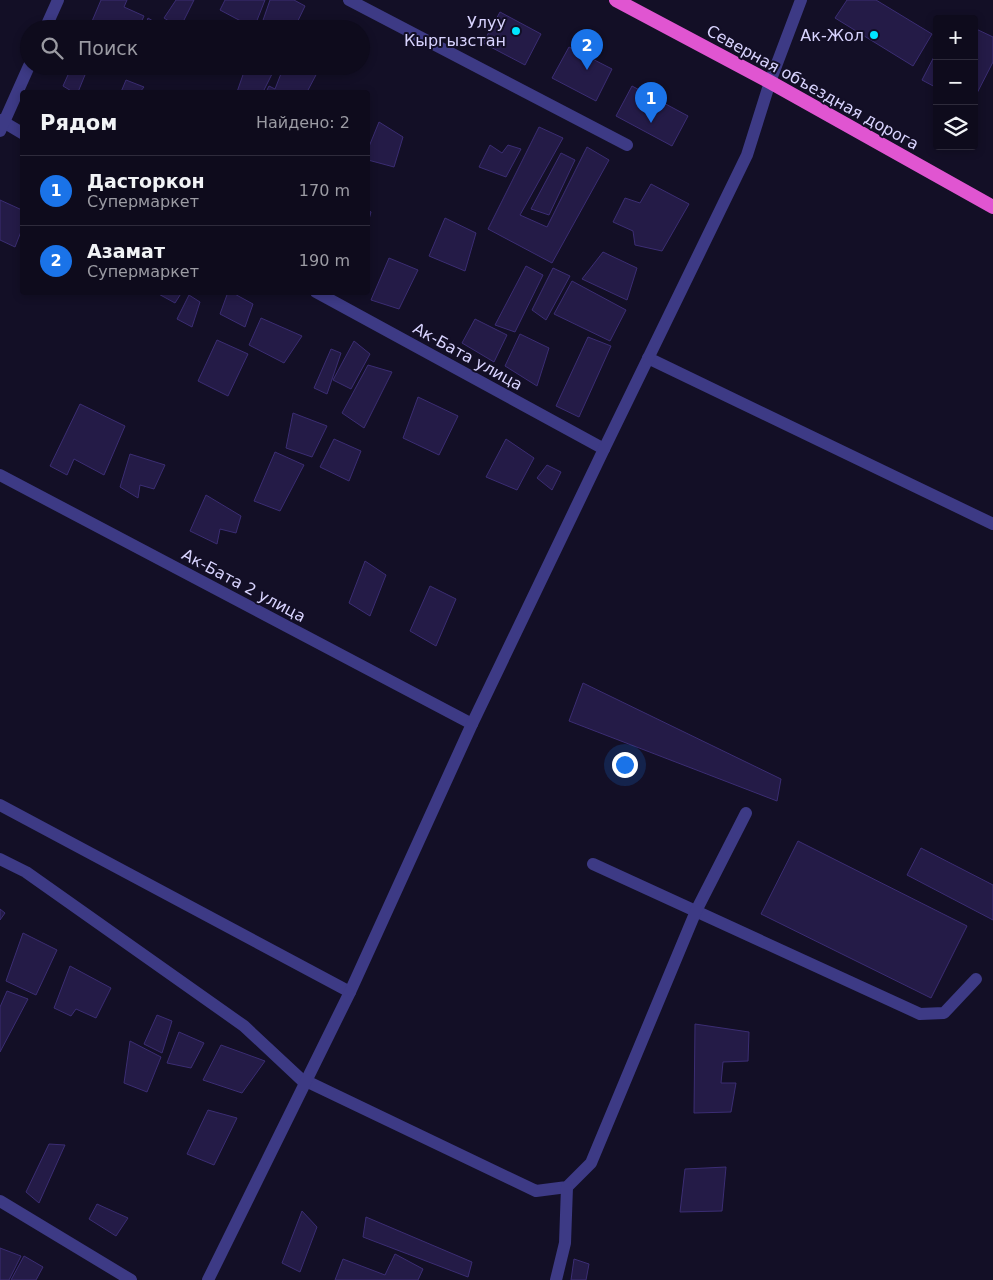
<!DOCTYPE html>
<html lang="ru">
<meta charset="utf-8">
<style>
:root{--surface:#0e0b1c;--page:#171425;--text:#f1f3f6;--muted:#9b9ba3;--line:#2e2b3b;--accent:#1a73e8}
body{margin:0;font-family:"DejaVu Sans",sans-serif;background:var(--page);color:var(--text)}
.controls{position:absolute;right:15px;top:15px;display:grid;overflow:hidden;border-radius:5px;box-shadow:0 2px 8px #0003}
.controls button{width:45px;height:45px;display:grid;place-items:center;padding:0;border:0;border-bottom:1px solid var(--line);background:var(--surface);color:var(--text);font:25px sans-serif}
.you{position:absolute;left:624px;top:764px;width:18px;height:18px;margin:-12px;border:4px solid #fff;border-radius:50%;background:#1a73e8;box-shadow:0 0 0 8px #1a73e833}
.badge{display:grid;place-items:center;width:32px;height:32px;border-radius:50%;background:var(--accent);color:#fff;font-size:16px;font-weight:700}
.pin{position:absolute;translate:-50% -41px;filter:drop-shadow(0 1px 2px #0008)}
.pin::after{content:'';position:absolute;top:26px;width:18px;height:15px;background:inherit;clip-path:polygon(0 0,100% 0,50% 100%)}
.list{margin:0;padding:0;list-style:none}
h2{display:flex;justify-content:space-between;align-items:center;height:65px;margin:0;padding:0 20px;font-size:21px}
h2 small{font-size:16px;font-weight:400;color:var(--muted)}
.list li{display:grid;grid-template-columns:32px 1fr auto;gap:15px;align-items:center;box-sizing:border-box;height:70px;padding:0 20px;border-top:1px solid var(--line)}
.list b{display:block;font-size:19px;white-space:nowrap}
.list p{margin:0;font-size:16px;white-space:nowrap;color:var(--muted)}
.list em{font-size:16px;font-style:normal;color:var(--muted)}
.icon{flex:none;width:28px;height:28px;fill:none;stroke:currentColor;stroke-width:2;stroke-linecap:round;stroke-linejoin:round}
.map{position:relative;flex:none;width:993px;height:1280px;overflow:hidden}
.search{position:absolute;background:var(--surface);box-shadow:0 2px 8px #0003;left:20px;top:20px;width:350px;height:55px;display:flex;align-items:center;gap:12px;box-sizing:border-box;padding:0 18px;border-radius:28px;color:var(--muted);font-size:19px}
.panel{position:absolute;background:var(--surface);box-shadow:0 2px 8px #0003;left:20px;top:90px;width:350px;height:205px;border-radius:5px}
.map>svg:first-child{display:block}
.building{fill:#241b47;stroke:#3b2d73}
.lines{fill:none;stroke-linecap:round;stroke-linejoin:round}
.service{stroke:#3d3a85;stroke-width:12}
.minor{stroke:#3d3a85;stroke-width:12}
.tertiary{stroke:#3d3a85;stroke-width:12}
.trunk{stroke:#e055d1;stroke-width:14}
.poi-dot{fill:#00e5ff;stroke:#130f26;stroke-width:2}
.labels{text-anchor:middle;stroke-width:4;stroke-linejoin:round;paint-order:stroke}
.poi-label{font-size:16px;fill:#d9d4ff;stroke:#130f26;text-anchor:end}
.street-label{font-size:16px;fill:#d9d4ff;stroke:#130f26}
</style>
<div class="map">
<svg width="993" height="1280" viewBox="0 0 993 1280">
<rect width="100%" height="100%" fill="#130f26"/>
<g class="building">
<polygon points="101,0 127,0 124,7 144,16 138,29 97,29 90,26"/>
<polygon points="176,0 194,0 180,28 164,18"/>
<polygon points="225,0 265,0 254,28 220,10"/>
<polygon points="270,0 294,0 305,6 294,29 260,29"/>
<polygon points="847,0 876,0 932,34 913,66 835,18"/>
<polygon points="500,12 541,34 525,65 483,43"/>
<polygon points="148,18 166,29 144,29"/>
<polygon points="974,28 993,37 993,62 974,99"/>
<polygon points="569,47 612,69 596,101 552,78"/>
<polygon points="937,51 937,88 922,80"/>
<polygon points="72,66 78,66 87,70 78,92 73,92 63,86"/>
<polygon points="246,66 276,66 263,92 237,92"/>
<polygon points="284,66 305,66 317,73 307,92 266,92 269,86 275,89"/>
<polygon points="126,80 144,87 140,92 121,92"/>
<polygon points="632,86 688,116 672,146 616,116"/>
<polygon points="379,122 403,137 394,167 368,160 368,149"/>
<polygon points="539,127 563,138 520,215 547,227 587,147 609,160 552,263 488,229"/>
<polygon points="490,145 502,153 508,145 521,149 506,177 479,167"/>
<polygon points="561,153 575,160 549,215 531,209"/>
<polygon points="651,184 689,204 662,251 635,245 633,231 613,222 625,198 640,203"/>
<polygon points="0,200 22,210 22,229 15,247 0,240"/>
<polygon points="368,210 371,212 368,223"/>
<polygon points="445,218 476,233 465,271 429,256"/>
<polygon points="603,252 637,268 627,300 582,279"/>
<polygon points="389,258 418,270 399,309 371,300"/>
<polygon points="526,266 543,275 515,332 495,325"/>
<polygon points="553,268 570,276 546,320 532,310"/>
<polygon points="572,281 626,310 610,341 554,314"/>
<polygon points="155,292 182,292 175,303"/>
<polygon points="228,292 231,292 253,304 245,327 220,314"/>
<polygon points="189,295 200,302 192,327 177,319"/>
<polygon points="261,318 302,336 284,363 249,345"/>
<polygon points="475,319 507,335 494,362 462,343"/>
<polygon points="520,334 549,348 537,386 505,366"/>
<polygon points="588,337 611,346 579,417 556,406"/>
<polygon points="217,340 248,354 228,396 198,381"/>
<polygon points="354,341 370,354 351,389 333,380"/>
<polygon points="331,349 341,353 327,394 314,388"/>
<polygon points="368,365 392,372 364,428 342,413"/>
<polygon points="418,397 458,416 439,455 403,438"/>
<polygon points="80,404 125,426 104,475 74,459 67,475 50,466"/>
<polygon points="293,413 327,426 312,457 286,448"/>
<polygon points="334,439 361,451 349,481 320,467"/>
<polygon points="506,439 534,458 517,490 486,477"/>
<polygon points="275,452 304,465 280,511 254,501"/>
<polygon points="130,454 165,465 154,489 140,485 138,498 120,487"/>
<polygon points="547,465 561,472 552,490 537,478"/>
<polygon points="206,495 241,516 236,533 220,529 217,544 190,531"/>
<polygon points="365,561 386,575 370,616 349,603"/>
<polygon points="430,586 456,599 436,646 410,631"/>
<polygon points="583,683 781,779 777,801 569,721"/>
<polygon points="798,841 967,926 931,998 761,914"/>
<polygon points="921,848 993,885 993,920 907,875"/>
<polygon points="0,909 5,913 0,920"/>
<polygon points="23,933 57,950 36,995 6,981"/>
<polygon points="70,966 111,988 96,1018 76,1009 71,1016 54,1008"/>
<polygon points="7,991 28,999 0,1052 0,1007"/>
<polygon points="157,1015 172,1021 162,1053 144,1044"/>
<polygon points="695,1024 749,1032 748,1061 723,1062 721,1083 736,1083 731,1112 694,1113"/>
<polygon points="179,1032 204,1043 191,1068 167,1063"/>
<polygon points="130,1041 161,1057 147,1092 124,1083"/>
<polygon points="221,1045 265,1061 242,1093 203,1080"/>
<polygon points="208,1110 237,1118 214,1165 187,1154"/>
<polygon points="49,1144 65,1145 39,1203 26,1192"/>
<polygon points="726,1167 722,1211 680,1212 685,1169"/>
<polygon points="97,1204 128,1218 116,1236 89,1219"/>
<polygon points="302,1211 317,1227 300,1272 282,1263"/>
<polygon points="366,1217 472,1262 468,1277 363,1237"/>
<polygon points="0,1248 21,1256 9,1280 0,1280"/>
<polygon points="395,1254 423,1269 418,1280 335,1280 343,1259 385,1275"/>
<polygon points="24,1256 43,1267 36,1280 11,1280"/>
<polygon points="574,1259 589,1264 586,1280 571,1280"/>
</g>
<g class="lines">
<g class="service">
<polyline points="648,358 993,524"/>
<polyline points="593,864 920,1014 944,1013 976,979"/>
<polyline points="306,1081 536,1191 567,1187 591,1163 696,911 746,813"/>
</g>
<g class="minor">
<polyline points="349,0 627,145"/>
<polyline points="45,29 58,0"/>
<polyline points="0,120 22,133"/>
<polyline points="0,131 29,66"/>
<polyline points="316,292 604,449"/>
<polyline points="0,475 472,724"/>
<polyline points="0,805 350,992"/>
<polyline points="0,859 26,872 244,1026 305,1083"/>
<polyline points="0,1201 131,1280"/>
<polyline points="208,1280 350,992 472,724 604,449 747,155 770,82"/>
<polyline points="556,1280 565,1243 567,1187"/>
</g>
<polyline class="tertiary" points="770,82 801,0"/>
<polyline class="trunk" points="616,0 770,82 993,207"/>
</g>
<g class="poi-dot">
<circle cx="516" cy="31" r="5"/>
<circle cx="874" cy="35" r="5"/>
</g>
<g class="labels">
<g class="poi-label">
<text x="506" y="28">Улуу<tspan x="506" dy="18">Кыргызстан</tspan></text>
<text x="864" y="41">Ак-Жол</text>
</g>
<g class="street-label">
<text transform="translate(813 87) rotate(29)" y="6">Северная объездная дорога</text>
<text transform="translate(468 356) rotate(29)" y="6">Ак-Бата улица</text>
<text transform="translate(244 585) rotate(28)" y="6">Ак-Бата 2 улица</text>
</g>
</g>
</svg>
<div class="controls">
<button>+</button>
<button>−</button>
<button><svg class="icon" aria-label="layers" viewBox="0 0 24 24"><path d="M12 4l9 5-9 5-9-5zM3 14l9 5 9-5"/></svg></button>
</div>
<div class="you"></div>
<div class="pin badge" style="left:651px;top:123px">1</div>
<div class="pin badge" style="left:587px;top:70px">2</div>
<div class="search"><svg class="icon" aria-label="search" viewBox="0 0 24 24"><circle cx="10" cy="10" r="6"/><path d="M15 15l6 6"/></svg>Поиск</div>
<section class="panel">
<h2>Рядом<small>Найдено: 2</small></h2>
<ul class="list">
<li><span class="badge">1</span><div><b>Дасторкон</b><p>Супермаркет</p></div><em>170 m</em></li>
<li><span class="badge">2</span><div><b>Азамат</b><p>Супермаркет</p></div><em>190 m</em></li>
</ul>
</section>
</div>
